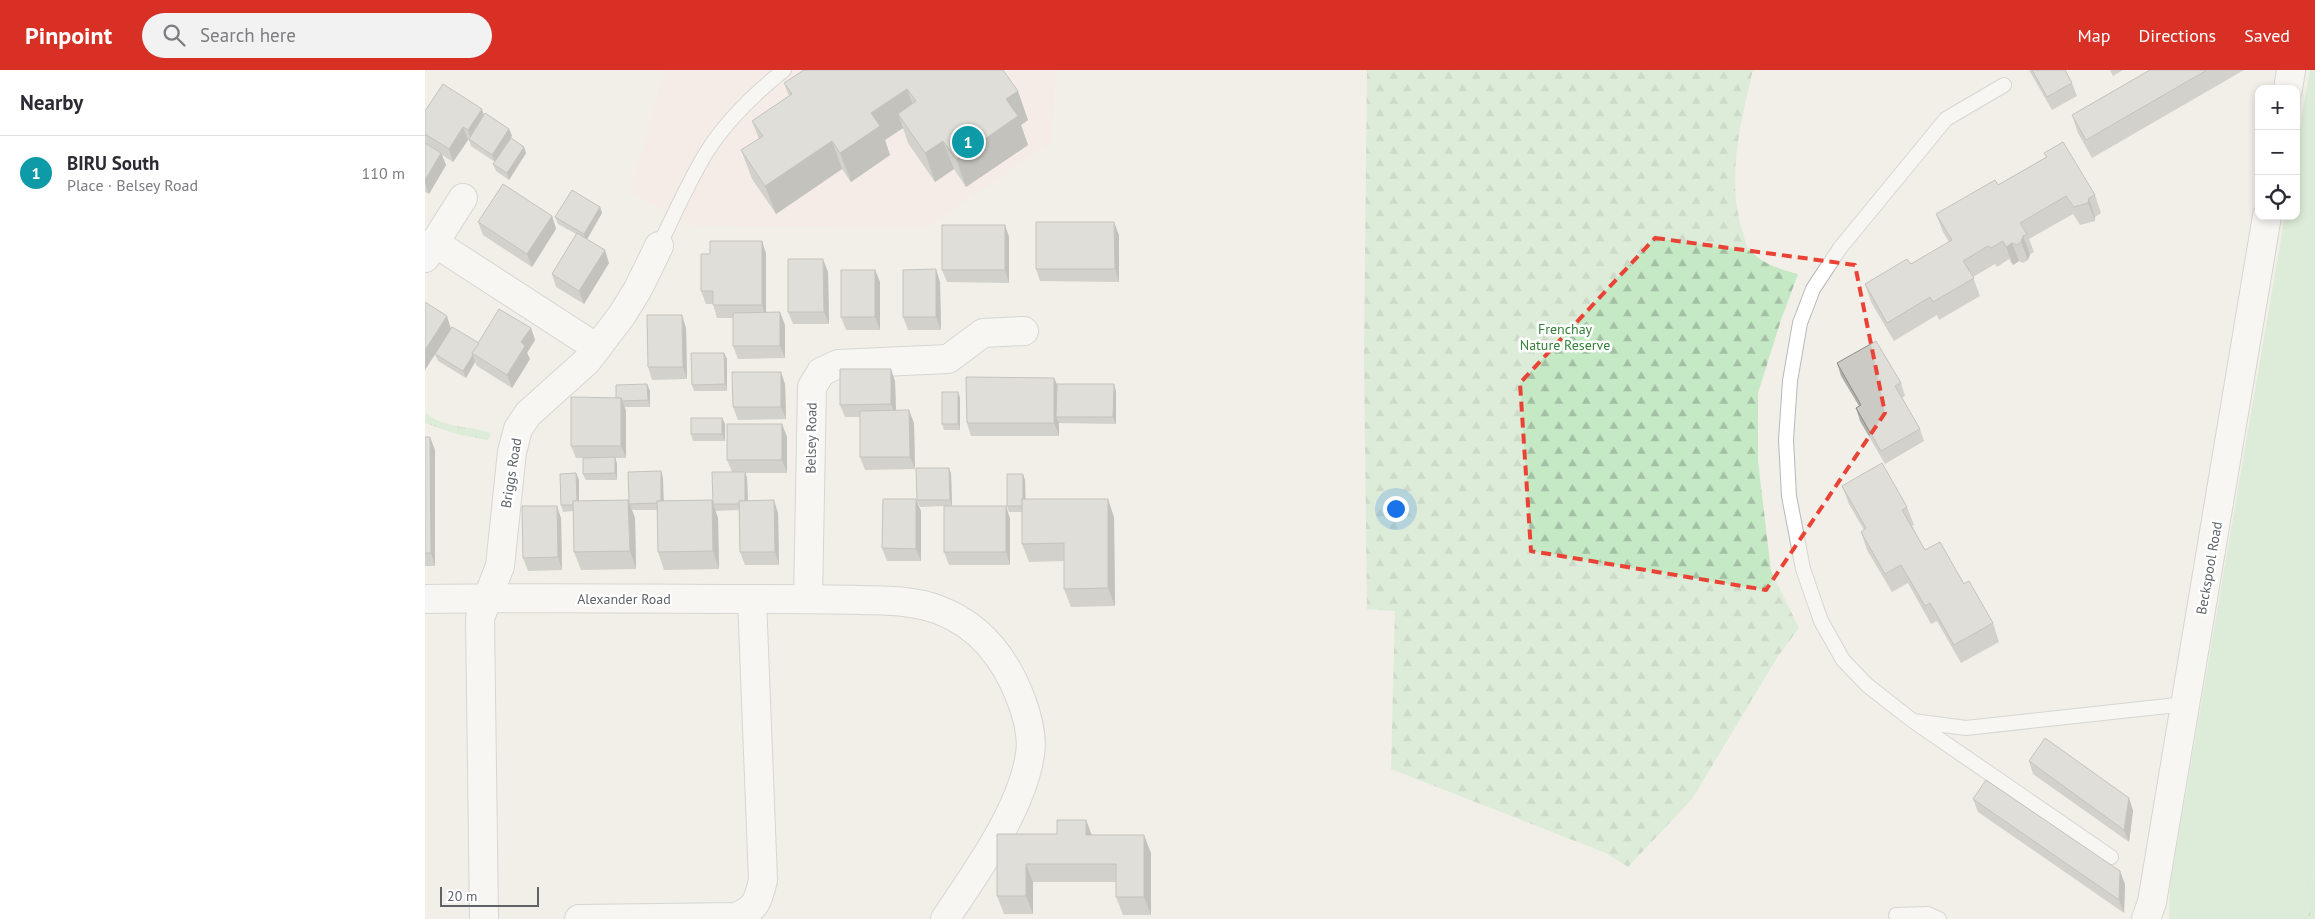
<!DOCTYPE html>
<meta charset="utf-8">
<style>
:root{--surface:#fff;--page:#f2f2f3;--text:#2b2b33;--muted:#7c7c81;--line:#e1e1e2;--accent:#d93025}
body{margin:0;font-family:"PT Sans",sans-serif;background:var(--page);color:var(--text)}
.controls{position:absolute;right:15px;top:15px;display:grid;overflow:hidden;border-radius:10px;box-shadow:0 2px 8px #0003}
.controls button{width:45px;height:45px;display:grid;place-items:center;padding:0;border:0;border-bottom:1px solid var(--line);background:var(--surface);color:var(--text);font:25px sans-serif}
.scale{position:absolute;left:15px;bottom:12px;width:99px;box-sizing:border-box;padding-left:5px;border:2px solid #5f6368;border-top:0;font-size:14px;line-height:18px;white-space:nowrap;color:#5f6368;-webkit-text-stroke:4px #fff;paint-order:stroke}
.you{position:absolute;left:970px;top:438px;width:18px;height:18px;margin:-12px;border:4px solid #fff;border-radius:50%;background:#1a73e8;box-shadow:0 0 0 8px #1a73e833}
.badge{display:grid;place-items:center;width:32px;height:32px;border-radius:50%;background:var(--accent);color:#fff;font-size:16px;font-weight:700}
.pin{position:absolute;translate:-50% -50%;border:2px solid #fff;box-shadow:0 1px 5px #0006}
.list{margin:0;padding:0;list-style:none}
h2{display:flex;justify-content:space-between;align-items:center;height:65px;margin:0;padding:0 20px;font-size:21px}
h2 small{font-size:16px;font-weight:400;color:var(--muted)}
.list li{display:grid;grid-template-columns:32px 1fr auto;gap:15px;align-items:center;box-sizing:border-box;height:75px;padding:0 20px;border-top:1px solid var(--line)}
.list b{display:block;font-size:19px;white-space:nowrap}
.list p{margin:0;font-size:16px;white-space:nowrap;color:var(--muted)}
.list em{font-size:16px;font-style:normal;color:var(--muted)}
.icon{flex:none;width:28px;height:28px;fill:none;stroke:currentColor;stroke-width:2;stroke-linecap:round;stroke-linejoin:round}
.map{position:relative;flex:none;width:1890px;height:849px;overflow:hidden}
header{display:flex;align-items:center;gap:30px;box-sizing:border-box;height:70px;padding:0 25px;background:var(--accent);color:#fff}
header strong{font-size:24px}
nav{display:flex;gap:28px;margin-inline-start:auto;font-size:18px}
.search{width:350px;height:45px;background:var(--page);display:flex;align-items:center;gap:12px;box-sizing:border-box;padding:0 18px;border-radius:28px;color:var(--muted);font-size:19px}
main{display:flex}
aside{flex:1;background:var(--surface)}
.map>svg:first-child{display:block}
.medical{fill:#fce8e6}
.green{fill:#c5e8c5}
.forest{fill:url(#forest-firs)}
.park{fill:url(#park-tufts)}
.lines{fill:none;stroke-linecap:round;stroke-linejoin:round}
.service-casing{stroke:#b5b8bc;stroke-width:16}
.minor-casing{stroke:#b5b8bc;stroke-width:30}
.tertiary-casing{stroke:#b5b8bc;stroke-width:30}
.service{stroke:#fff;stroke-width:14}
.minor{stroke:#fff;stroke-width:28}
.tertiary{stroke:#fff;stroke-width:28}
.wall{fill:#afaea9}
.shaded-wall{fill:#8f8d8a}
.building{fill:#cccac5;stroke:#8f8d8a}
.marked{fill:none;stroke:#ea4335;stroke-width:4;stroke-dasharray:10 6;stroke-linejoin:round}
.labels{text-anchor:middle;stroke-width:5;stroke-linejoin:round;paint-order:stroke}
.park-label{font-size:14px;fill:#348238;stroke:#fff}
.street-label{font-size:14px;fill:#5f6368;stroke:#fff}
</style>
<header>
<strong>Pinpoint</strong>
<div class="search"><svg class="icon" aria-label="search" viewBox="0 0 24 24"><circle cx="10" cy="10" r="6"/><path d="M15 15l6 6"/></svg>Search here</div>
<nav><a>Map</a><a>Directions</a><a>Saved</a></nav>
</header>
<main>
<aside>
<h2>Nearby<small></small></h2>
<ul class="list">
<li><span class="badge" style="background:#0f9aa8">1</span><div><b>BIRU South</b><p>Place · Belsey Road</p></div><em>110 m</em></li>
</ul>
</aside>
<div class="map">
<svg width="1890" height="849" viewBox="0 0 1890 849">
<defs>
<pattern id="forest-firs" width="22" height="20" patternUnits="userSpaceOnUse" patternTransform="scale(1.25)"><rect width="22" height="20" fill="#c5e8c5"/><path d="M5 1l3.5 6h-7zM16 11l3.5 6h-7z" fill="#a3c0a4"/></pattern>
<pattern id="park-tufts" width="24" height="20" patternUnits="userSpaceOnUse" patternTransform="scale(1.25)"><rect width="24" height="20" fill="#c5e8c5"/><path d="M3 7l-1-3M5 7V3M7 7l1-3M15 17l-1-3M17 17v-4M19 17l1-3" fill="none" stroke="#a3c0a4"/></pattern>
</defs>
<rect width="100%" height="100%" fill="#f1efe8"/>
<polygon class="medical" points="240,0 630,0 627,71 502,158 266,155 205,122"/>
<polygon class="green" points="1885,0 1890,0 1890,790 1882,849 1744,849 1745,815 1860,146 1871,146 1871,80"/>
<path class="forest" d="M942,0H1328C1316,50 1301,109 1317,160C1319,165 1320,173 1323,178C1336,194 1355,199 1373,204L1356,250L1333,323V391L1346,501L1374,558L1353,586L1267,729L1203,797L1181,783L966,699L970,541L942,539L939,286Z"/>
<g class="park">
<path d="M1,343C19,359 43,355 66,363L63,370L31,364L0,353Z"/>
<polygon points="1890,790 1890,849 1882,849"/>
</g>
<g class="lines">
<g class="service-casing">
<g id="service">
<polyline points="1579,15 1521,49 1415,178 1388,219 1375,253 1365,311 1361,370 1364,426 1378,499 1396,551 1418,590 1442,615 1488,651 1541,658 1761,634"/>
<path d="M234,176C249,145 263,113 281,83C301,51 329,24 359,0"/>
<polyline points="1491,653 1686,787"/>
<polyline points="1471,845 1503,844 1514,849"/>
</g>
</g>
<g class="minor-casing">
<g id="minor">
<polyline points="10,173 172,278"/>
<polyline points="0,188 38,128"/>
<path d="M0,529C111,527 222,529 333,529C367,529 401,529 435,530C462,531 489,530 514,540C557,556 582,591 597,632C603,649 608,667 605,684C597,740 551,802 520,849"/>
<polyline points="383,529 387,317 396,302 413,294 523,289 558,263 599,261"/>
<polyline points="59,849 55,548 75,496 87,382 93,359 103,344 162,291 197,245 213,219 234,176"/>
<path d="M154,849L311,847C331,839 333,831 338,810L327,529"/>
</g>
</g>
<g class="tertiary-casing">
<g id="tertiary">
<polyline points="1863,19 1866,0"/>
<polyline points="1721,849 1727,832 1842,146"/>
</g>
</g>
<use href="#service" class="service"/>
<use href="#minor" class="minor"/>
<use href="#tertiary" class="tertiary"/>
</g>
<g class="wall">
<polygon points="578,0 603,50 596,55 603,75 541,117 529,99 510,112 483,73 478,58 460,70 465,85 426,112 417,99 351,144 327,109 316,80 334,69 327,51 364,26 359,13"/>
<polygon points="1604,0 1640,0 1647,13 1652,26 1627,40"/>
<polygon points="1685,0 1698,0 1688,6"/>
<polygon points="1725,0 1819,0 1667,88 1653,63 1647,45"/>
<polygon points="0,41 59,46 84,59 87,66 70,92 46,76 44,70 43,70 28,92 17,85 21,95 4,124 0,122"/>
<polygon points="101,83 84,110 71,101 68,94"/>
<polygon points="1619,83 1670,125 1676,143 1670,147 1670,151 1655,155 1648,144 1604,169 1609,182 1605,184 1603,190 1598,193 1594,191 1588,195 1584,189 1572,197 1570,194 1548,207 1555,226 1514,250 1512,245 1469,271 1446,232 1440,214 1486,194 1524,172 1518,162 1511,144 1573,115 1621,87"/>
<polygon points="175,137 177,143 162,169 184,193 159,234 131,217 127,204 151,164 133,154 130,147"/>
<polygon points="127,146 131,159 107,197 58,165 53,152"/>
<polygon points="580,155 584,167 584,213 522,212 517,200"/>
<polygon points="694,165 694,212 615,211 611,199"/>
<polygon points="337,171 341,184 341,242 360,255 360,288 313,289 308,276 308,248 292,248 288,234 281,234 276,221 285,184"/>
<polygon points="450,200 455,212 455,260 421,260 416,247"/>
<polygon points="403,202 404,254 368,254 363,242"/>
<polygon points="515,212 516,260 483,260 478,247"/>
<polygon points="26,258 54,273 106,258 110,270 102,283 105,289 87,318 52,296 50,292 41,308 13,291 10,284 15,277 0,300"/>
<polygon points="261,258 262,309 227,310 223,297"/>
<polygon points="299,283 302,289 302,321 269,321 267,315"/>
<polygon points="1412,293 1476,313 1480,326 1477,328 1495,359 1499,371 1460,394 1435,351 1431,338 1434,336 1416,306"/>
<polygon points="629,308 632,314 691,321 691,354 634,353 634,366 546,366 542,353"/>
<polygon points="470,311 471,340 489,353 490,399 440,400 435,387 435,347 420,347 415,335"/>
<polygon points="222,314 225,321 225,337 200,337 201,341 201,388 190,388 192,394 192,410 161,410 158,404 158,388 151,388 146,376 191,328"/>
<polygon points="360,314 361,349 313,350 308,337"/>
<polygon points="533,322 535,328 535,360 519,360 517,354"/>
<polygon points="297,348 300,354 300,371 268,371 266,364"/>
<polygon points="357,354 362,367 362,403 320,403 322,408 323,431 353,443 354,495 320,495 315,482 314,440 290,441 293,448 294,499 239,500 233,482 232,440 207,440 210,448 211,499 156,500 149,482 148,441 138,442 136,435 151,403 154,410 154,431 203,430 236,401 238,408 238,431 287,430 288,433 307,402 302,390"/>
<polygon points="0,367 10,380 10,496 0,496"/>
<polygon points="524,398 526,404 527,436 581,436 585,449 585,495 524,495 519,482 519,436 495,437 492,430"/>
<polygon points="600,410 600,429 689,447 690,536 646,537 639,519 639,491 604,492 597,474 597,442 584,442 582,436"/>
<polygon points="1417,416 1482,437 1489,455 1487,456 1500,480 1539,514 1568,553 1574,572 1536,593 1512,551 1506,554 1483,513 1467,522 1442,480 1436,462 1439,460 1424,434"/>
<polygon points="496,441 496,491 462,491 457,478"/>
<polygon points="136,448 137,500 103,501 98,488"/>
<polygon points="1604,691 1704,728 1708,741 1704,772 1608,704"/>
<polygon points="1548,729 1700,814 1699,843 1553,742"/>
<polygon points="661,750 666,765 726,783 726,845 698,845 691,827 691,812 608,812 608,844 579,844 572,826 572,764 632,764"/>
</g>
<g class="shaded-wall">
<polygon points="482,19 493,48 473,44 478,58 460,70 465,85 426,112 415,83 446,43"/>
<polygon points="593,21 603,50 596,55 603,75 541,117 531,89 581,29"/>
<polygon points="57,39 61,52 47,71 43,60"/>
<polygon points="38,57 43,70 28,92 24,79"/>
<polygon points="84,59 87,66 70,92 67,85"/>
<polygon points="407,71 417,99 351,144 340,116"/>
<polygon points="518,71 529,99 510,112 500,83"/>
<polygon points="99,77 101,83 84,110 82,103"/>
<polygon points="16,83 21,95 4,124 0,113 0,110"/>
<polygon points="1664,128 1670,147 1670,151 1663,133"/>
<polygon points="175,137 177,143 161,171 159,164"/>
<polygon points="127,146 131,159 107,197 102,184"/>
<polygon points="689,152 694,165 694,212 690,199"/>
<polygon points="580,155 584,167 584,213 580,200"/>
<polygon points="1598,166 1605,184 1603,190 1596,172"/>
<polygon points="337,171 341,184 341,248 337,235"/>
<polygon points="1587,173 1594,191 1588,195 1581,177"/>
<polygon points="180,180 184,193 159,234 154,221"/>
<polygon points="398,189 403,202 404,254 399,242"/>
<polygon points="511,199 515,212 516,260 511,247"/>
<polygon points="450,200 455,212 455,260 450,247"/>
<polygon points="355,242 360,255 360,288 355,276"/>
<polygon points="257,245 261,258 262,309 258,297"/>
<polygon points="22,246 26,259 0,300 0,280"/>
<polygon points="106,258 110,270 102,283 105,289 87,318 82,305 96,272"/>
<polygon points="299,283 302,289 302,321 300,314"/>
<polygon points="48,285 50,292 41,308 38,301"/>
<polygon points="466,299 470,311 471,347 466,334"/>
<polygon points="356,302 360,314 361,349 356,337"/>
<polygon points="629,308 634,320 631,347 634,353 634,366 629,353"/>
<polygon points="222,314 225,321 225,337 223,330"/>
<polygon points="689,314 691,321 691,354 688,347"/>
<polygon points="533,322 535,328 535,360 533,354"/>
<polygon points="196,328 201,341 201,388 196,376"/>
<polygon points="484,340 489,353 490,399 485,387"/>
<polygon points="297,348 300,354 300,371 297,364"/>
<polygon points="357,354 362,367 362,403 357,390"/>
<polygon points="5,367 10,380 10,496 6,483"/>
<polygon points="190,387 192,394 192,410 190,403"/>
<polygon points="524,398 526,404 527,436 525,430"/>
<polygon points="236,401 238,408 239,440 236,433"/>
<polygon points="320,402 322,408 323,440 320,434"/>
<polygon points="151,403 154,410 154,441 152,435"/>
<polygon points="598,404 600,410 601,442 598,436"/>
<polygon points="491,429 496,441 496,491 491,479"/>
<polygon points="683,429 689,447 690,536 683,518"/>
<polygon points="203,430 210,448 211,499 205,481"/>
<polygon points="287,430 293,448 294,499 288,481"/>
<polygon points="349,430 353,443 354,495 350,482"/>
<polygon points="132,436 136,448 137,500 133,487"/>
<polygon points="581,436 585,449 585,495 581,482"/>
<polygon points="1704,728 1708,741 1704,772 1699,760"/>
<polygon points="661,750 668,768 661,765"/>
<polygon points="719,765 726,783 726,845 719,827"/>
<polygon points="601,794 608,812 608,844 601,826"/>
<polygon points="1695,801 1700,814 1699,843 1694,830"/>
</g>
<g class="building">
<polygon points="379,0 578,0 593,21 581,29 593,46 531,89 518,71 500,83 473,44 491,31 482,19 446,43 455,56 415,83 407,71 340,116 316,80 338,66 327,51 367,24 359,13"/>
<polygon points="1607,0 1640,0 1647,13 1622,27"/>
<polygon points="1725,0 1782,0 1661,70 1647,45"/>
<polygon points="18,14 57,39 43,60 38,57 24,79 0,64 0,41"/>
<polygon points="60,43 84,59 67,85 44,69"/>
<polygon points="86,68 99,77 82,103 68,94"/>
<polygon points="1638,72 1670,125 1664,128 1663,133 1649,137 1641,126 1595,153 1602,164 1598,166 1596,172 1592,175 1587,173 1581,177 1578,171 1566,178 1563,176 1538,191 1549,208 1508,232 1505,227 1462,253 1440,214 1482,189 1486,194 1527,170 1511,144 1570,110 1573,115 1622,87 1619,83"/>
<polygon points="0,73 16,83 0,110"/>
<polygon points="78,114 127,146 102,184 53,152"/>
<polygon points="147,120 175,137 159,164 130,147"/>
<polygon points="611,152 689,152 690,199 611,199"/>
<rect x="517" y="155" width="63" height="45"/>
<polygon points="152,163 180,180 154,221 127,204"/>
<polygon points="285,171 337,171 337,235 288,235 288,221 276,221 276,184 285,184"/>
<polygon points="363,189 398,189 399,242 363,242"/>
<polygon points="511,199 511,247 478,247 478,200"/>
<rect x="416" y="200" width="34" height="47"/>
<polygon points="0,232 22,246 0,280"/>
<polygon points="74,239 106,258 96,272 100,276 82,305 47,283"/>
<polygon points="355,242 355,276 308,276 308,243"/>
<polygon points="222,245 257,245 258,297 223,297"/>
<polygon points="27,257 54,273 47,283 48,285 38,301 10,284"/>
<polygon points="1451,271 1476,313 1470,316 1495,359 1456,381 1431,338 1436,335 1412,293"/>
<polygon points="266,283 299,283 300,314 267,315"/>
<polygon points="415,299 466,299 466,334 415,335"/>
<polygon points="307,302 356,302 356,337 308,337"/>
<polygon points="541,307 629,308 629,353 542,353"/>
<polygon points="222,314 223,330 197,331 196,328 191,328 191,315"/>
<polygon points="632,314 689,314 688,347 631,347"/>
<rect x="517" y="322" width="16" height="32"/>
<polygon points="146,327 196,328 196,376 146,376"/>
<polygon points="484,340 485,387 435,387 435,341"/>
<rect x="266" y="348" width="31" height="16"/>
<rect x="302" y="354" width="55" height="36"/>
<polygon points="0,367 5,367 6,483 0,483"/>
<polygon points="190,387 190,403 158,404 158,388"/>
<polygon points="1457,393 1482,437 1477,440 1500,480 1515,472 1539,514 1544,511 1568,553 1529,575 1505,533 1500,536 1476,495 1460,504 1436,462 1441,458 1417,416"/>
<polygon points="491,398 524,398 525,430 492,430"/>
<polygon points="236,401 236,431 232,431 232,433 204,434 204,431 203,402"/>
<polygon points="287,402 320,402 320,431 314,431 314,434 288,434"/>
<polygon points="151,403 152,431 148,431 148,435 136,435 135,404"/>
<polygon points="582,404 598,404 598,429 597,429 597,436 582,436"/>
<polygon points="458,429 491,429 491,479 457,478"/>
<polygon points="597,429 683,429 683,518 639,519 639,473 597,474"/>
<polygon points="203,430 205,481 149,482 148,431"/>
<polygon points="287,430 288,481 233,482 232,431"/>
<polygon points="349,430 350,482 315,482 314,431"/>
<polygon points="97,436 132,436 133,487 98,488"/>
<rect x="519" y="436" width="62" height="46"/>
<polygon points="1620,668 1704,728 1699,760 1604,691"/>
<polygon points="1561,710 1695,801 1694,830 1548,729"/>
<polygon points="632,750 661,750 661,765 719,765 719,827 691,827 691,794 601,794 601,826 572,826 572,764 632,764"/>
</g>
<path d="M0 0H1890V849H0ZM1230,168L1430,195L1460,343L1341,520L1106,481L1095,313Z" fill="#f1efe8" fill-opacity=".55" fill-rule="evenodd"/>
<path class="marked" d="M1230,168L1430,195L1460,343L1341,520L1106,481L1095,313Z"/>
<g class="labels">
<g class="park-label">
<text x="1140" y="264">Frenchay<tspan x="1140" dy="16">Nature Reserve</tspan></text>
</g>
<g class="street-label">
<text transform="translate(386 368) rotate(-89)" y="5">Belsey Road</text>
<text transform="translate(86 403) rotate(-81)" y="5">Briggs Road</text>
<text transform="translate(1784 498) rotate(-80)" y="5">Beckspool Road</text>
<text x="199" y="534">Alexander Road</text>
</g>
</g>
</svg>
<div class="controls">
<button>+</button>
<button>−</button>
<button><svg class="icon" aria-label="locate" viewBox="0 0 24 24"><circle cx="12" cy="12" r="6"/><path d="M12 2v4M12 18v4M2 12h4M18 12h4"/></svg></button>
</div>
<div class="scale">20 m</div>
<div class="you"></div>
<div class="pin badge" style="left:543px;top:72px;background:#0f9aa8">1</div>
</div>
</main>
